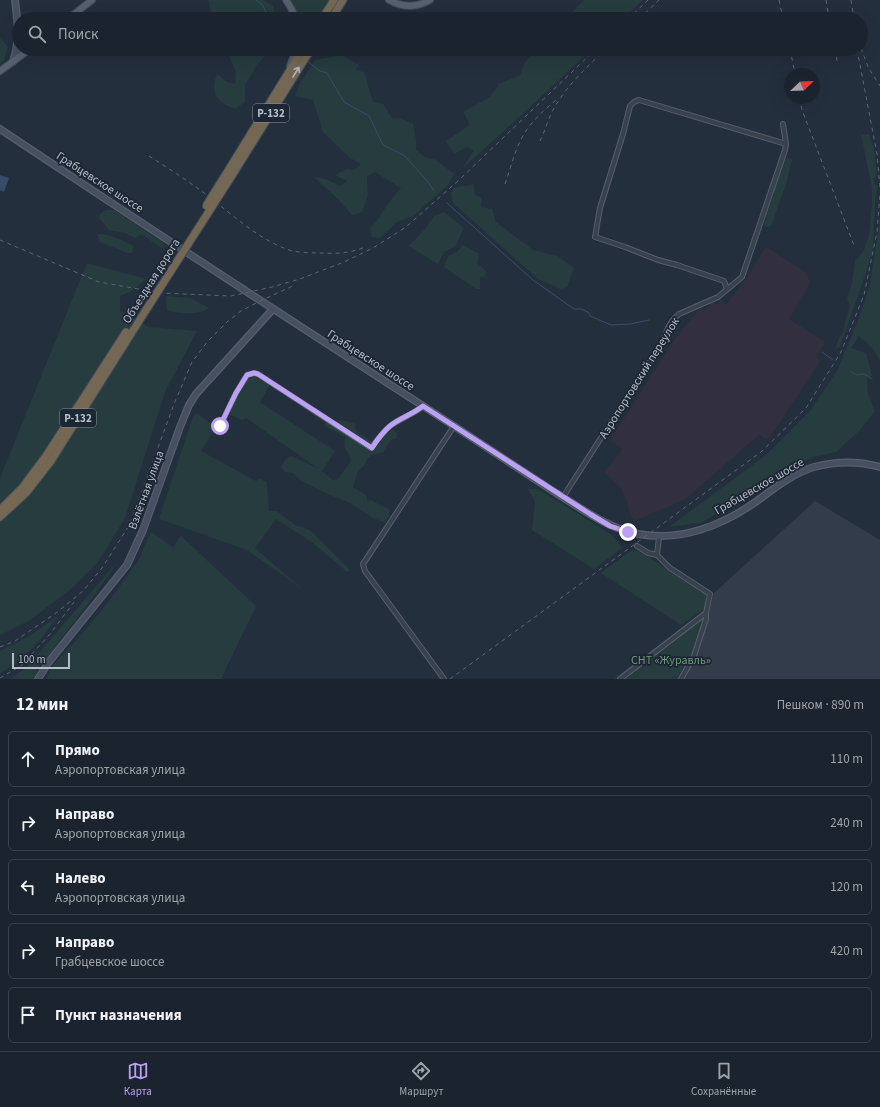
<!DOCTYPE html>
<html lang="ru">
<meta charset="utf-8">
<style>
:root{--surface:#1b232e;--page:#242b36;--text:#f1f3f6;--muted:#a0a4aa;--line:#39404a;--accent:#bca0f2}
body{margin:0;font-family:"Source Sans 3",sans-serif;background:var(--page);color:var(--text)}
.compass{position:absolute;left:784px;top:68px;width:36px;height:36px;border-radius:50%;background:var(--surface);box-shadow:0 4px 16px #0002;rotate:67deg}
.scale{position:absolute;left:12px;bottom:10px;width:58px;box-sizing:border-box;padding-left:4px;border:2px solid #b4bcc9;border-top:0;font-size:11px;line-height:14px;white-space:nowrap;color:#b4bcc9;-webkit-text-stroke:3px #1d2633;paint-order:stroke}
.stop{position:absolute;width:12px;height:12px;margin:-9px;border:3px solid #bca0f2;border-radius:50%;background:#fff}
.stop.end{background:#bca0f2;border-color:#fff;box-shadow:0 1px 4px #0008}
.list{margin:0;padding:0;list-style:none}
h2{display:flex;justify-content:space-between;align-items:center;height:52px;margin:0;padding:0 16px;font-size:17px}
h2 small{font-size:13px;font-weight:400;color:var(--muted)}
.list li{display:grid;grid-template-columns:26px 1fr auto;gap:12px;align-items:center;box-sizing:border-box;height:56px;margin:0 8px 8px;padding:0 8px;border:1px solid var(--line);border-radius:6px}
.list b{display:block;font-size:15px;white-space:nowrap}
.list p{margin:0;font-size:13px;white-space:nowrap;color:var(--muted)}
.list em{font-size:13px;font-style:normal;color:var(--muted)}
.icon{flex:none;width:22px;height:22px;fill:none;stroke:currentColor;stroke-width:2;stroke-linecap:round;stroke-linejoin:round}
.map{position:relative;flex:none;width:880px;height:679px;overflow:hidden}
.search{position:absolute;background:var(--surface);box-shadow:0 4px 16px #0002;left:12px;right:12px;top:12px;height:44px;display:flex;align-items:center;gap:10px;box-sizing:border-box;padding:0 14px;border-radius:22px;color:var(--muted);font-size:15px}
.sheet{height:372px;background:var(--surface)}
nav{display:flex;justify-content:space-around;align-items:center;box-sizing:border-box;height:56px;border-top:1px solid var(--line);background:var(--surface);font-size:11px;color:var(--muted)}
nav a{display:grid;justify-items:center;gap:2px}
nav .on{color:var(--accent)}
.map>svg:first-child{display:block}
.medical{fill:#32303f}
.airport{fill:#323c4b}
.green{fill:#263c3f}
.water{fill:#394c67}
.lines{fill:none;stroke-linecap:round;stroke-linejoin:round}
.stream{stroke:#394c67;stroke-width:1}
.street-casing{stroke:#565f6c;stroke-width:6}
.secondary-casing{stroke:#565f6c;stroke-width:8}
.primary-casing{stroke:#414a57;stroke-width:8}
.highway-casing{stroke:#434c59;stroke-width:9}
.street{stroke:#38414e;stroke-width:4}
.secondary{stroke:#465061;stroke-width:5.5}
.primary{stroke:#56606e;stroke-width:6}
.highway{stroke:#746855;stroke-width:7}
.rail{stroke:#5a6575;stroke-width:1;stroke-dasharray:4 4;stroke-linecap:butt}
.highway-bridge-casing{stroke:#434c59;stroke-width:9;stroke-linecap:butt}
.highway-bridge{stroke:#746855;stroke-width:7}
.oneway{stroke:#aeb4bd}
.route{stroke:#bca0f2;stroke-width:5}
.labels{text-anchor:middle;stroke-width:3.5;stroke-linejoin:round;paint-order:stroke}
.shield{fill:#1d2633;stroke:#878f9c;stroke-width:1}
.shield-label{font-size:11px;font-weight:bold;fill:#b4bcc9}
.street-label{font-size:12px;fill:#b4bcc9;stroke:#1d2633}
.park-label{font-size:12px;fill:#6b9a76;stroke:#1d2633}
</style>
<div class="map">
<svg width="880" height="679" viewBox="0 0 880 679">
<rect width="100%" height="100%" fill="#242f3e"/>
<polygon class="medical" points="766,247 807,273 810,283 789,319 825,342 816,357 820,361 770,437 765,439 760,434 684,500 634,521 627,506 628,504 621,488 604,472 623,449 610,440 675,339 701,307 705,310 712,301 717,304 721,300 726,305 744,282"/>
<polygon class="airport" points="815,501 880,540 880,679 683,679 702,641 714,593"/>
<g class="green">
<polygon points="208,0 263,0 273,6 277,19 215,19 211,15 209,1"/>
<polygon points="289,0 331,0 319,19 298,19"/>
<polygon points="584,0 643,0 623,19 566,19"/>
<polygon points="0,38 8,47 4,60 0,64"/>
<path d="M232,49H276L264,57L257,65L245,85V102L235,109C216,102 210,92 217,74L227,82L235,84L236,72L229,56Z"/>
<polygon points="537,49 592,49 529,108 463,168 474,150 467,147 454,154 446,141 470,125 463,112 490,97 499,84 520,75 525,62"/>
<polygon points="342,55 359,65 355,70 364,72 373,102 383,104 393,119 401,118 413,124 416,140 416,150 425,157 436,160 454,174 449,184 413,216 397,222 380,238 372,237 370,228 375,223 390,201 401,188 375,172 367,176 368,195 362,212 352,215 339,200 314,177 326,179 340,186 347,181 335,175 347,169 354,170 361,164 350,158 323,132 313,100 295,96 299,85 315,60"/>
<polygon points="861,134 865,135 869,134 874,150 877,174 874,179 875,185 878,186 875,203 873,252 840,347 835,349 839,338 844,331 845,322 850,306 847,299 852,284 855,261 863,252 869,235 872,204 872,188"/>
<polygon points="787,157 792,160 786,184 771,226 766,227 764,224 783,163"/>
<polygon points="474,184 475,195 482,198 481,207 492,209 496,222 533,250 558,256 574,268 567,287 560,289 538,279 453,203 451,193 454,188"/>
<polygon points="106,210 114,210 162,242 165,247 162,248 141,234 135,238 125,233 109,230 99,218 100,214"/>
<polygon points="444,212 464,228 455,247 444,252 438,264 409,246 425,229 434,216"/>
<path d="M880,218V362C876,351 868,343 859,336L851,348L866,353L872,376L867,377L868,394L875,411L859,431L836,452L813,457L791,467L732,506L700,523L669,527L766,455L810,411L837,371L859,318L870,284Z"/>
<path d="M97,234C110,234 122,240 133,246L132,253H127L100,242Z"/>
<polygon points="463,245 479,254 477,263 486,271 485,276 480,277 480,289 476,289 444,267 448,256 457,252"/>
<polygon points="87,263 146,279 130,292 120,296 120,311 149,327 197,331 165,392 125,518 98,562 71,589 30,620 0,635 0,478"/>
<path d="M166,296L191,298L209,308C198,316 179,313 167,311Z"/>
<path d="M252,376H256L270,385L260,402L335,451L322,471L333,480L338,479L351,461L349,454L344,447L345,437L325,426V423C336,421 345,419 355,424L356,430L377,446L385,435L393,430L397,433L396,438L391,440L383,452L372,455L368,458L364,466L358,471L353,487L366,495L368,502L370,500L389,509V516L384,522L373,518L350,503L328,494L301,481L293,473L285,472L281,467L285,460L291,456L319,469L246,418L242,420L229,414V411C233,402 243,379 252,376Z"/>
<polygon points="196,413 216,427 201,451 256,481 260,478 267,483 269,511 277,511 295,525 310,530 350,570 347,572 313,543 276,519 255,548 302,589 247,550 159,519 193,417"/>
<polygon points="528,489 538,489 612,535 622,548 594,569 532,530 535,502"/>
<polygon points="151,532 173,547 181,536 256,606 221,679 46,679 52,666 73,644 105,606 138,561"/>
<polygon points="635,550 649,557 670,572 706,593 707,603 703,610 681,625 601,573 629,552"/>
<polygon points="118,561 91,600 39,667 34,679 10,679 26,668"/>
<polygon points="704,612 699,635 686,675 683,679 614,679"/>
<polygon points="58,616 39,641 20,661 0,673 0,651 28,637"/>
</g>
<polygon class="water" points="0,175 9,178 4,192 0,190"/>
<g class="lines">
<g class="stream">
<polyline points="256,0 263,6 269,19"/>
<polyline points="281,49 289,53"/>
<polyline points="308,62 320,71 327,73 344,102 369,116 383,145 405,156 428,182 434,191"/>
<polyline points="447,203 533,280 574,309 582,309 589,313 590,316 611,325 630,324 649,320"/>
<polyline points="822,352 833,360"/>
<polyline points="851,372 857,375 864,374 872,379"/>
</g>
<g class="street-casing">
<g id="street">
<polyline points="727,289 724,281 677,265 658,260 625,247 595,237 600,208 623,134 630,106 634,102 639,100 786,144"/>
<path d="M220,426L236,393L247,375L254,373L258,374L371,448C377,440 383,432 390,426C400,418 413,415 423,406"/>
<polyline points="563,497 662,343 669,326 673,320 679,314 718,297 742,277 785,150 786,144 783,124"/>
<polyline points="637,546 648,553 657,555 659,537"/>
<polyline points="657,555 670,568 710,594 706,613 706,619 694,656 681,679"/>
<polyline points="444,679 365,571 363,564 454,426"/>
<polyline points="620,679 706,613"/>
</g>
</g>
<g class="secondary-casing">
<g id="secondary">
<path d="M13,62C20,39 18,24 15,0"/>
<path d="M0,129C150,229 302,328 454,426C488,448 522,471 556,493C582,509 607,528 638,534C681,542 723,525 757,501C775,488 793,473 814,467C836,461 859,461 880,467"/>
<polyline points="38,679 48,663 127,565 143,530 180,427 189,405 196,394 273,309"/>
</g>
</g>
<g class="primary-casing">
<g id="primary">
<polyline points="286,0 291,8 296,19"/>
<path d="M389,0C403,8 416,8 430,0"/>
<polyline points="68,19 92,0"/>
<polyline points="290,66 296,49"/>
<polyline points="0,71 30,49"/>
</g>
</g>
<g class="highway-casing">
<g id="highway">
<polyline points="322,19 334,0"/>
<polyline points="331,19 343,0"/>
<polyline points="226,174 303,49"/>
<polyline points="231,177 311,49"/>
<polyline points="0,510 22,488 46,456 126,332"/>
<polyline points="0,517 26,493 51,461 146,310"/>
</g>
</g>
<use href="#street" class="street"/>
<use href="#secondary" class="secondary"/>
<use href="#primary" class="primary"/>
<use href="#highway" class="highway"/>
<g class="rail">
<polyline points="779,0 783,19"/>
<polyline points="826,0 829,19"/>
<polyline points="851,0 854,19"/>
<polyline points="628,19 648,0"/>
<polyline points="639,19 659,0"/>
<polyline points="861,48 868,67 880,86"/>
<polyline points="790,49 795,74"/>
<polyline points="835,49 837,61"/>
<polyline points="857,49 877,154 880,188"/>
<polyline points="800,98 802,110 855,248"/>
<path d="M540,141C545,131 548,119 553,110C566,86 587,67 606,49"/>
<path d="M149,156C166,167 184,178 200,190C229,211 255,238 289,250C299,253 312,253 322,253C337,254 351,253 365,247"/>
<path d="M505,184C511,167 515,149 524,134C532,121 544,110 556,100"/>
<polyline points="0,240 99,282 161,293 231,296 272,287 300,279 344,262 373,248 406,227 459,180 596,49"/>
<polyline points="0,647 15,641 56,613 83,591 102,568 130,524 174,404 192,362 208,341 227,322 241,311 260,301 295,285"/>
<polyline points="0,678 21,666 50,634 74,602"/>
<polyline points="450,679 761,452 806,408 841,352 864,295 877,232 880,193"/>
</g>
<g class="highway-bridge-casing">
<g id="highway-bridge">
<polyline points="206,206 226,174"/>
<polyline points="146,310 231,177"/>
</g>
</g>
<use href="#highway-bridge" class="highway-bridge"/>
</g>
<defs><path id="oneway-shaft" d="M-6 0H5M1.5-3L5.5 0L1.5 3" fill="none" stroke-width="1.6" stroke-linecap="round" stroke-linejoin="round"/></defs>
<use class="oneway" href="#oneway-shaft" transform="translate(296 72) rotate(-58)"/>
<g class="lines">
<path class="route" d="M220,426L236,393L247,375L254,373L258,374L372,448C377,440 383,432 390,426C400,418 413,414 423,406L590,514L610,526L628,532"/>
</g>
<g class="labels">
<g class="shield">
<rect x="253" y="104" width="36" height="18" rx="3"/>
<rect x="60" y="409" width="36" height="18" rx="3"/>
</g>
<g class="shield-label">
<text x="271" y="117">Р-132</text>
<text x="78" y="422">Р-132</text>
</g>
<g class="street-label">
<text transform="translate(100 182) rotate(33)" y="4">Грабцевское шоссе</text>
<text transform="translate(151 281) rotate(-58)" y="4">Объездная дорога</text>
<text transform="translate(371 360) rotate(33)" y="4">Грабцевское шоссе</text>
<text transform="translate(639 378) rotate(-58)" y="4">Аэропортовский переулок</text>
<text transform="translate(759 486) rotate(-30)" y="4">Грабцевское шоссе</text>
<text transform="translate(146 490) rotate(-70)" y="4">Взлётная улица</text>
</g>
<g class="park-label">
<text x="671" y="664">СНТ «Журавль»</text>
</g>
</g>
</svg>
<svg class="compass" viewBox="-18 -18 36 36"><path d="M0-13l5 13h-10z" fill="#e53935"/><path d="M0 13l5-13h-10z" fill="#a0a4aa"/></svg>
<div class="scale">100 m</div>
<div class="stop" style="left:220px;top:426px"></div>
<div class="stop end" style="left:628px;top:532px"></div>
<div class="search"><svg class="icon" aria-label="search" viewBox="0 0 24 24"><circle cx="10" cy="10" r="6"/><path d="M15 15l6 6"/></svg>Поиск</div>
</div>
<section class="sheet">
<h2>12 мин<small>Пешком · 890 m</small></h2>
<ul class="list">
<li><svg class="icon" aria-label="ahead" viewBox="0 0 24 24"><path d="M12 20V5M6 11l6-6 6 6"/></svg><div><b>Прямо</b><p>Аэропортовская улица</p></div><em>110 m</em></li>
<li><svg class="icon" aria-label="right" viewBox="0 0 24 24"><path d="M7 20v-9h11M14 6l5 5-5 5"/></svg><div><b>Направо</b><p>Аэропортовская улица</p></div><em>240 m</em></li>
<li><svg class="icon" aria-label="left" viewBox="0 0 24 24"><path d="M17 20v-9H6M10 6l-5 5 5 5"/></svg><div><b>Налево</b><p>Аэропортовская улица</p></div><em>120 m</em></li>
<li><svg class="icon" aria-label="right" viewBox="0 0 24 24"><path d="M7 20v-9h11M14 6l5 5-5 5"/></svg><div><b>Направо</b><p>Грабцевское шоссе</p></div><em>420 m</em></li>
<li><svg class="icon" aria-label="arrive" viewBox="0 0 24 24"><path d="M6 21V4h12l-3 4 3 4H6"/></svg><div><b>Пункт назначения</b></div></li>
</ul>
</section>
<nav>
<a class="on"><svg class="icon" aria-label="map" viewBox="0 0 24 24"><path d="M3 6l6-2 6 2 6-2v14l-6 2-6-2-6 2zM9 4v14M15 6v14"/></svg>Карта</a>
<a><svg class="icon" aria-label="directions" viewBox="0 0 24 24"><path d="M12 3l9 9-9 9-9-9zM9 14v-3h6M13 9l2 2-2 2"/></svg>Маршрут</a>
<a><svg class="icon" aria-label="saved" viewBox="0 0 24 24"><path d="M7 4h10v16l-5-4-5 4z"/></svg>Сохранённые</a>
</nav>
